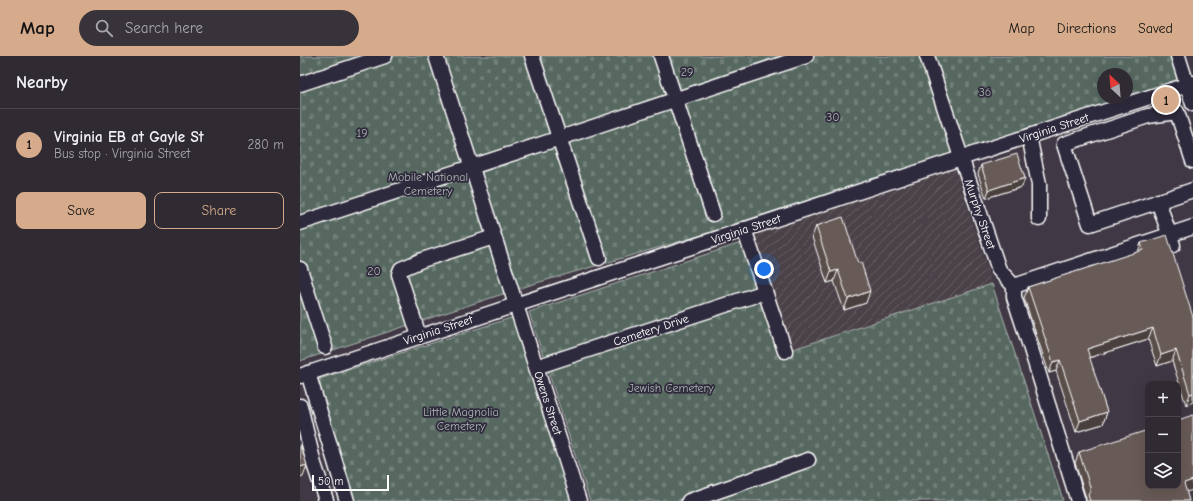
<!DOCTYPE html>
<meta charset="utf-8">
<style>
:root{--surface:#302a33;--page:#38323b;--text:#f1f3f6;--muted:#a8a7ac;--line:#4b464e;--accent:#d6ab8b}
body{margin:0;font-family:"Comic Neue",sans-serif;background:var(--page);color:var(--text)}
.controls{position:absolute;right:12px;bottom:12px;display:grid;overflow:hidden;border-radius:8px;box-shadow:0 4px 16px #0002}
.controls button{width:36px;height:36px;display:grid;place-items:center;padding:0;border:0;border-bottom:1px solid var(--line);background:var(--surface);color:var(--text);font:20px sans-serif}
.compass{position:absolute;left:797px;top:12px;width:36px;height:36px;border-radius:50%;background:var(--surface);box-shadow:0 4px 16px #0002;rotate:334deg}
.scale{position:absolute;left:12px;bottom:10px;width:77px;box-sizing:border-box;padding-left:4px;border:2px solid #fff;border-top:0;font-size:11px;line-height:14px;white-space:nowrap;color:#fff;-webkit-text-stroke:3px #2f2a3d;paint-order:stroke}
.you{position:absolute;left:464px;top:213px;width:14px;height:14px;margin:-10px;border:3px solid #fff;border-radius:50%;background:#1a73e8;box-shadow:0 0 0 6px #1a73e833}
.badge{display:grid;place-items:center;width:26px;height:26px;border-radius:50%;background:var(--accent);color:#111;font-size:13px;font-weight:700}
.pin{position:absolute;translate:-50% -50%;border:2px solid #fff;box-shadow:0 1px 4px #0006}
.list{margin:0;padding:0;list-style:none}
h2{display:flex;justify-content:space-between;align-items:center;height:52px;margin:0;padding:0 16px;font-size:17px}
h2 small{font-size:13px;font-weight:400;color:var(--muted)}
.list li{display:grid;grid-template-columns:26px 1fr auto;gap:12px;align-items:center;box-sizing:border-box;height:72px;padding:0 16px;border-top:1px solid var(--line)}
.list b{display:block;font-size:15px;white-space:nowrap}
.list p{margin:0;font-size:13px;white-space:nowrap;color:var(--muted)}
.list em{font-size:13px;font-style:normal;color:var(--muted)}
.actions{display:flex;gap:8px;padding:12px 16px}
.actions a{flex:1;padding:9px 0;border:1px solid var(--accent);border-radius:8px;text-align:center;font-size:14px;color:var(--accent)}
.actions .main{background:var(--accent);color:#111}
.icon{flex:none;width:22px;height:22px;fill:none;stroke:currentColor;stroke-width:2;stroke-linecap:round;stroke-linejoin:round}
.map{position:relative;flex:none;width:893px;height:445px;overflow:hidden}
header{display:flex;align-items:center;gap:24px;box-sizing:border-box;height:56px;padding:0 20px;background:var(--accent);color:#111}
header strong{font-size:19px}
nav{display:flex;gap:22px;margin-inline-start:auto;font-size:14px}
.search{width:280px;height:36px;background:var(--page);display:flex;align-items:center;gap:10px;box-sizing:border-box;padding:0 14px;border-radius:22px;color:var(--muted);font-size:15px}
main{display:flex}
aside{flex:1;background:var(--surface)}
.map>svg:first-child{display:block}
.industrial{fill:url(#industrial-furrows)}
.cemetery{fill:url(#cemetery-stones);stroke:#abb4b0}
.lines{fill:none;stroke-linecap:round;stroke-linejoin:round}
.minor-casing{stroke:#fff;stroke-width:17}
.minor{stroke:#2f2a3d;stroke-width:14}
.wall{fill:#594d4a;stroke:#fff}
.shaded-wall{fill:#483f3c;stroke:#fff}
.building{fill:#675a56;stroke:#fff}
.labels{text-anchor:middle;stroke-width:3.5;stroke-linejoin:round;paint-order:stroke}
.park-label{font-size:12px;fill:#abb4b0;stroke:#2f2a3d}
.street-label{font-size:12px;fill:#fff;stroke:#2f2a3d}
</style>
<header>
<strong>Map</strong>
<div class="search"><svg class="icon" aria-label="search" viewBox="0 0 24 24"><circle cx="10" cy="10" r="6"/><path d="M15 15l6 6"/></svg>Search here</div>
<nav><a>Map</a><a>Directions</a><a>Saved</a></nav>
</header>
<main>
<aside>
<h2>Nearby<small></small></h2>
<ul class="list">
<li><span class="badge">1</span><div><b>Virginia EB at Gayle St</b><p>Bus stop · Virginia Street</p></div><em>280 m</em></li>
</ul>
<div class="actions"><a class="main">Save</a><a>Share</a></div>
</aside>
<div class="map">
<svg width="893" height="445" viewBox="0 0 893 445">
<defs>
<pattern id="industrial-furrows" width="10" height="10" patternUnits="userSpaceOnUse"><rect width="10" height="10" fill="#4c4249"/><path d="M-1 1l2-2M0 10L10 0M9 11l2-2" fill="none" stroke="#675e64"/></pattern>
<pattern id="cemetery-stones" width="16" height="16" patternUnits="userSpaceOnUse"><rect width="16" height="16" fill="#576860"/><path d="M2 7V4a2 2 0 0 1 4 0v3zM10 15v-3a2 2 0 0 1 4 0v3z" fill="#707f78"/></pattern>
</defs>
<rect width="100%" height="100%" fill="#403844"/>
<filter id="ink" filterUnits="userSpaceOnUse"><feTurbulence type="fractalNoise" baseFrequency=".025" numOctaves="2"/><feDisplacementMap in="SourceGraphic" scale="8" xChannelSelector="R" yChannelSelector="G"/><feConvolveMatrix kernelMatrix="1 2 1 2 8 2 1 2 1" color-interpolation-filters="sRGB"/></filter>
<g filter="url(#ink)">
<polygon class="industrial" points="654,110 692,228 492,293 453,177"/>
<g class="cemetery">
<polygon points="0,0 870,0 878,24 827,40 827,18 803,18 803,42 822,42 433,170 233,228 0,305"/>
<polygon points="441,187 478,298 692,228 763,444 760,445 290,445 229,256"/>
<polygon points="214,261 273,445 54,445 16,324"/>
</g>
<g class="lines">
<g class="minor-casing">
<g id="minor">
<polyline points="136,0 279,445"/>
<polyline points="232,0 299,202"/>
<polyline points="361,0 413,158"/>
<polyline points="627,0 699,214 714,230 714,241 730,290 778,445"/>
<polyline points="878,0 893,48"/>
<polyline points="0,28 85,0"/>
<polyline points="729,80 739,128 739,163"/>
<polyline points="893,105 877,56 848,60 764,88 790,168 893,134"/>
<polyline points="858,145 873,189"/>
<polyline points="0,167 260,82 506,0"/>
<polyline points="444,173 485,295"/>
<polyline points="0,213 25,291"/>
<polyline points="714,230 893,171"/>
<polyline points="119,280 99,218 101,213 122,204 194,181"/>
<polyline points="236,311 465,236"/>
<polyline points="8,317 47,445"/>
<polyline points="0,320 661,102 893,27"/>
<polyline points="0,350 14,408 26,444 24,445"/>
<polyline points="389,445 508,404"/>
</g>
</g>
<use href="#minor" class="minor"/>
</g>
<g class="wall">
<polygon points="681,109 722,131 686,142 678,118"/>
<polygon points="516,170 566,247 544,254 534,225 527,227 512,181"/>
<polygon points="841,187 893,261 893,346 886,349 872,305 857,310 848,283 789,302 807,356 803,368 776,376 756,315 749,317 724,242 728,231 838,196"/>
<polygon points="779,396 886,436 889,445 786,445 786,442 775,407"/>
</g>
<g class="shaded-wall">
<polygon points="725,122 722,131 686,142 689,134"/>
<polygon points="538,214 534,225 527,227 531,216"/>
<polygon points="570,235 566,247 544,254 548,243"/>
<polygon points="853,272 848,283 782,304 787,293"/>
<polygon points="876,294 872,305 857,310 861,299"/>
<polygon points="760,304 756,315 749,317 753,306"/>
<polygon points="893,337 893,346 886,349 890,338"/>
<polygon points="807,356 803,368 776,376 780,365"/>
<polygon points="7,409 3,420 0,421 0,411"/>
<polygon points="893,424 893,434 880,438 884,427"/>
</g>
<g class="building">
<polygon points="717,98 725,122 689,134 681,109"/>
<polygon points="543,161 558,207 561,206 570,235 548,243 538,214 531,216 516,170"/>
<polygon points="867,179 893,261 893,337 890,338 876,294 861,299 853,272 787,293 807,356 780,365 760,304 753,306 728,231 843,194 841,187"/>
<polygon points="893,359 893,424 884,427 889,445 790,445 788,439 790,435 790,431 779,396 848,374 848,430 878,430 878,364"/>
<polygon points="0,388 7,409 0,411"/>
</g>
</g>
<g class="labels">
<g class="park-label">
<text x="387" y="20">29</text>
<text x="685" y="40">36</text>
<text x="533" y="65">30</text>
<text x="62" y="81">19</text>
<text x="128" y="125">Mobile National<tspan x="128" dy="14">Cemetery</tspan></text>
<text x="74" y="219">20</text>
<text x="371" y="336">Jewish Cemetery</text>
<text x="161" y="360">Little Magnolia<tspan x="161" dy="14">Cemetery</tspan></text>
</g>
<g class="street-label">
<text transform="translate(754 72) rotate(-18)" y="4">Virginia Street</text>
<text transform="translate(680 158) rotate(71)" y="4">Murphy Street</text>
<text transform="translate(446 173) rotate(-18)" y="4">Virginia Street</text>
<text transform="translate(138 274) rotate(-18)" y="4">Virginia Street</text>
<text transform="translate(351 274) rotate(-18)" y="4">Cemetery Drive</text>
<text transform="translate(248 347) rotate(72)" y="4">Owens Street</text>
</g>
</g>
</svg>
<div class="controls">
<button>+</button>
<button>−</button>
<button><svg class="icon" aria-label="layers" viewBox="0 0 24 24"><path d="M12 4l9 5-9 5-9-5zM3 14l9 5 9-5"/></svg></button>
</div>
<svg class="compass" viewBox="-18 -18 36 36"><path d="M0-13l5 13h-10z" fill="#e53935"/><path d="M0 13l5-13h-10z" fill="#a8a7ac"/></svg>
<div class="scale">50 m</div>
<div class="you"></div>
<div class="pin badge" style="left:866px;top:44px">1</div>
</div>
</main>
